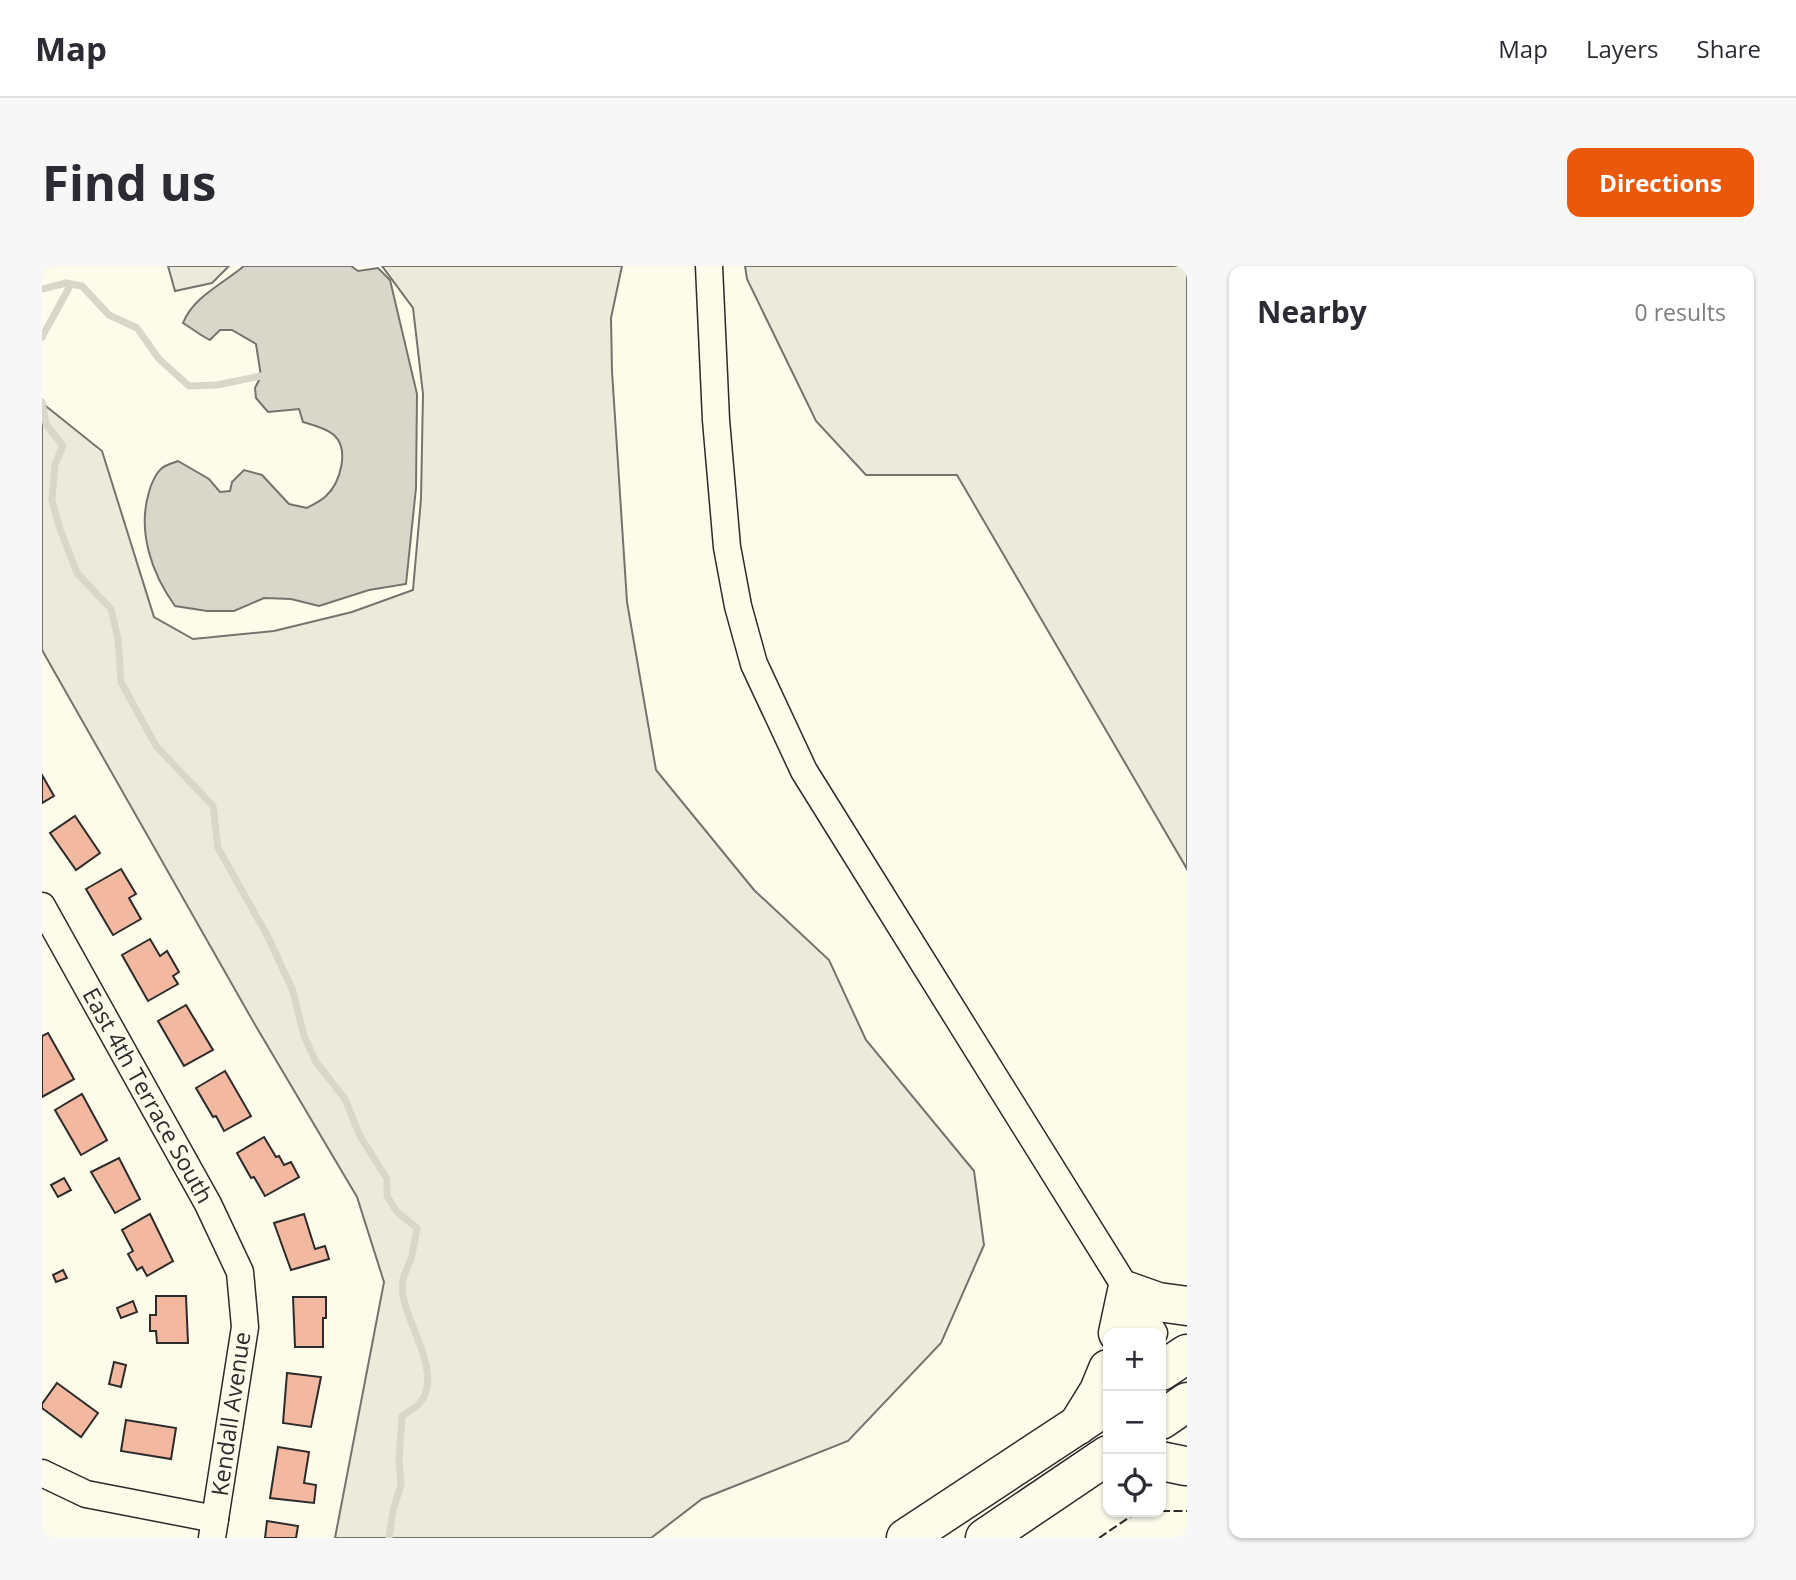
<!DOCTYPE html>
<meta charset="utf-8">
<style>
:root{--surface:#fff;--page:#f7f7f7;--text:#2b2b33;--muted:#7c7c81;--line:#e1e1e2;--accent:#ea580c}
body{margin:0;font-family:"Open Sans",sans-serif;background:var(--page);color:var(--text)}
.controls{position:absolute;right:21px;bottom:21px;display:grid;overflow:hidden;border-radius:14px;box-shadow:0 2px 5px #0004}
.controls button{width:63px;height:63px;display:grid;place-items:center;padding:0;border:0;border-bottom:2px solid var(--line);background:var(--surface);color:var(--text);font:35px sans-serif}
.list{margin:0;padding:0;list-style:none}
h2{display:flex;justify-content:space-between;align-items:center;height:91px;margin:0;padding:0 28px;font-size:30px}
h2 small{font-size:23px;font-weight:400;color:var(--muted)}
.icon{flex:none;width:38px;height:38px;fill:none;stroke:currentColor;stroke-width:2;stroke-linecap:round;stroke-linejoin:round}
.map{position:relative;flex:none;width:1145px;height:1272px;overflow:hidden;border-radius:14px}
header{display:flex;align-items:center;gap:42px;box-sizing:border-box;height:98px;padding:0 35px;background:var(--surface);border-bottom:2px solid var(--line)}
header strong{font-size:33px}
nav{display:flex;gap:38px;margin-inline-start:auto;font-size:24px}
.intro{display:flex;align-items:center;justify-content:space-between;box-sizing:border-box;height:168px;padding:0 42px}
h1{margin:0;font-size:49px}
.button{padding:18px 32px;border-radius:14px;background:var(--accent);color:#fff;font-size:24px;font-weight:700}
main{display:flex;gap:42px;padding:0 42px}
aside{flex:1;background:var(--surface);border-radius:14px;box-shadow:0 2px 5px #0004}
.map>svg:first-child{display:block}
.green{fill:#ecebdb;stroke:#74746e;stroke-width:2}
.water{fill:#d8d7c9;stroke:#74746e;stroke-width:2}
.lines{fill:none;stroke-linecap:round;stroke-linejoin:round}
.stream{stroke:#d8d7c9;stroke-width:7}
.building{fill:#f2b8a0;stroke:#2b2b2b;stroke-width:2}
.minor-casing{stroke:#2b2b2b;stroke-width:29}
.highway-casing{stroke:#2b2b2b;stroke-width:41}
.minor{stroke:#fdfbea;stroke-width:26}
.highway{stroke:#fdfbea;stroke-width:38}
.fence{stroke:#2b2b2b;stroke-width:2;stroke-dasharray:9 3.5;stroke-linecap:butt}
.labels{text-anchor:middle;stroke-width:5;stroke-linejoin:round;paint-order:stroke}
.street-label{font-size:23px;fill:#2b2b2b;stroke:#fdfbea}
</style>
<header>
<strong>Map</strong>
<nav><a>Map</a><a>Layers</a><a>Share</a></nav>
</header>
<div class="intro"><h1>Find us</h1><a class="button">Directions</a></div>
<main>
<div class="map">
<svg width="1145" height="1272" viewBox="0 0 1145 1272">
<rect width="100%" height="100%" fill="#fdfbea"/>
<g class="green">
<polygon points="126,0 187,0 170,17 133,25"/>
<polygon points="340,0 580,0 569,52 570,105 585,336 614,504 712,624 787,694 824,774 932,905 942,979 899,1077 806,1175 660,1233 609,1272 293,1272 342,1016 315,931 212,757 0,384 0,137 60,185 112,351 151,373 232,365 310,346 371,324 379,233 381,128 371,42"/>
<polygon points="703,0 1145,0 1145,603 915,209 824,209 774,155 705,13"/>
</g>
<path class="water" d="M202,0H309L316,5L336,2L348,14L375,128L374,222L364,318L327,324L277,340L249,333L222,332L192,345H165L133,340C110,308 95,266 107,226C109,218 114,207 120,202C124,199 131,197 136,195L167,213L178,226L188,225L190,216L202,204L220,209L247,238L265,242C270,239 279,235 284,230C298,217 308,184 292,169C284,162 271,159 261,156L257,143L226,146L214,132L213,122L219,110L214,78L190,64H178L168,74C164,73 146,60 141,57C151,31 182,17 202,0Z"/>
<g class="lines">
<g class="stream">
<polyline points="0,23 24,17 40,20 67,49 95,62 117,93 147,120 175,119 219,110"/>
<polyline points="0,71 29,18"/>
<path d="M0,136L4,158L21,180L13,198L10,234L17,260L35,307L69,343L76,373L79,416L114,480L171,540L176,582L225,669L251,725L262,770L274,796L303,833L318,870L345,913V930L355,946L375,962C373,971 372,980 370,989C366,1005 358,1009 361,1030C366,1060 401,1110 378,1137C374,1142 365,1146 360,1150L357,1193L359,1219L351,1244L347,1272"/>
</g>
</g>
<g class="building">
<polygon points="0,509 12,530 0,537"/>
<polygon points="33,550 58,587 34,604 8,567"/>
<polygon points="79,603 94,628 87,632 99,653 71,669 44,623"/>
<polygon points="108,673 118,690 125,685 137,706 131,710 136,718 106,735 80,689"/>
<polygon points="144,739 171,784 142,800 116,755"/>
<polygon points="6,767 32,813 0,831 0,770"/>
<polygon points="183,805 209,850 182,865 174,850 171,851 154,822"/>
<polygon points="40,828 65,874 39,889 13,844"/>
<polygon points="222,871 234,891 237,890 242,899 249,896 257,911 223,930 212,911 209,912 195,887"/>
<polygon points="77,892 98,933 73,947 49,906"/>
<polygon points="22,912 29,924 16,931 9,919"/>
<polygon points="108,948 131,995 105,1010 100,1001 95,1004 86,988 91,985 80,964"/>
<polygon points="262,948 273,983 283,980 287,993 249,1004 232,957"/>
<polygon points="21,1004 25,1012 14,1016 11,1009"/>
<polygon points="114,1030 144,1030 146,1077 115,1077 114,1065 108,1065 108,1049 114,1049"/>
<polygon points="251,1031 284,1031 284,1052 281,1052 281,1081 253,1081"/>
<polygon points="91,1035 95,1046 79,1052 75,1042"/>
<polygon points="72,1096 84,1099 79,1121 67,1118"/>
<polygon points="245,1107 279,1111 269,1161 241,1157"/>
<polygon points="15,1117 56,1147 39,1171 0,1142 0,1138"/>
<polygon points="84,1154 134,1162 129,1193 79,1185"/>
<polygon points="236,1181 267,1186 262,1217 274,1219 272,1237 228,1232"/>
<polygon points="225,1255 256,1260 254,1272 223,1272"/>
</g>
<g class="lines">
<g class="minor-casing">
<g id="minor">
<polyline points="667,0 674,154 685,281 696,340 712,398 762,505 1112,1067"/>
<path id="s1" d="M0,640L166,938L198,1006L203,1061L170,1272"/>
<polyline points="0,1207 44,1228 173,1253"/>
</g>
</g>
<g class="highway-casing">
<g id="highway">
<polyline points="1076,1067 1085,1025 1116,1036 1145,1040"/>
<polyline points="1119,1105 1145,1088"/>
<polyline points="1119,1154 1145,1136"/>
<polyline points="1036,1159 1057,1125 1066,1103"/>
<polyline points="1119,1195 1143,1200"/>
<polyline points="864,1272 1066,1139"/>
<polyline points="943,1272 1066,1189"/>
</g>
</g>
<use href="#minor" class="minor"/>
<use href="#highway" class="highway"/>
<g class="fence">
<polyline points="1119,1245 1145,1245"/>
<polyline points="1057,1272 1095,1246"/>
</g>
</g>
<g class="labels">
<g class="street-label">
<text dy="8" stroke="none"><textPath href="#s1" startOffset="217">East 4th Terrace South</textPath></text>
<text transform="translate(189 1148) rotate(-82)" y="8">Kendall Avenue</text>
</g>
</g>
</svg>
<div class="controls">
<button>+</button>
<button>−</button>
<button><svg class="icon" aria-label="locate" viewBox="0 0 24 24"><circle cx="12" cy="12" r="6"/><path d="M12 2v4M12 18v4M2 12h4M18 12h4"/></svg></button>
</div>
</div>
<aside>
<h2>Nearby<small>0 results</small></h2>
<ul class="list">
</ul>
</aside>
</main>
